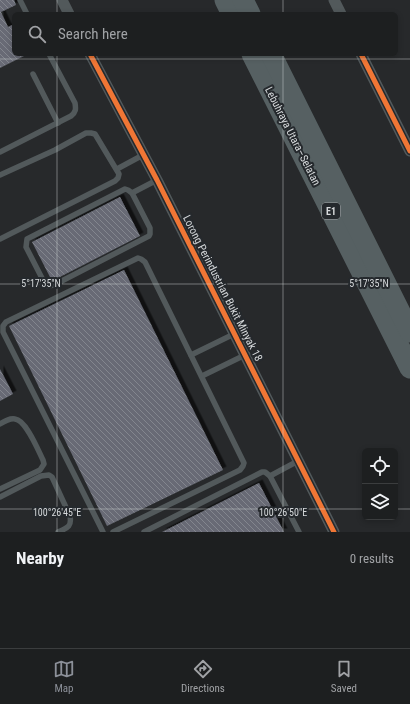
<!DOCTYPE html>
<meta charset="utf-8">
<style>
:root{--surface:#1d1f20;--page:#252729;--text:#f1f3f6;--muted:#a0a2a5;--line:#3b3d3e;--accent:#8c9099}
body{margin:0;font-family:"Roboto Condensed",sans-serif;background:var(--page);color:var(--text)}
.controls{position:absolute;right:12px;bottom:12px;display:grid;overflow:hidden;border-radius:6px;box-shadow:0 2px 6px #0003}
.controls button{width:36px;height:36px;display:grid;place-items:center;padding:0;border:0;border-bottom:1px solid var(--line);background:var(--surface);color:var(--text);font:20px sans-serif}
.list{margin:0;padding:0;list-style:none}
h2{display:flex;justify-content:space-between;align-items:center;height:52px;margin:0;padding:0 16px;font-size:17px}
h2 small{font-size:13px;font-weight:400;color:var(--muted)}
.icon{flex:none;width:22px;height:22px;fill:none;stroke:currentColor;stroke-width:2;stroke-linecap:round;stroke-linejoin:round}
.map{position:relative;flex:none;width:410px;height:532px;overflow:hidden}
.search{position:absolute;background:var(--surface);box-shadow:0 2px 6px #0003;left:12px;right:12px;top:12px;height:44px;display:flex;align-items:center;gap:10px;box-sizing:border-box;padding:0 14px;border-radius:6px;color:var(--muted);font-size:15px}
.sheet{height:116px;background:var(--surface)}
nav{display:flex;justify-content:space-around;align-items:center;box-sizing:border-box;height:56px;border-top:1px solid var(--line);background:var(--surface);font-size:11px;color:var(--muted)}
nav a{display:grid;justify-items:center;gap:2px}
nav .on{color:var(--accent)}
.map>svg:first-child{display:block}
.building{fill:url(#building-back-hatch);filter:url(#shadow)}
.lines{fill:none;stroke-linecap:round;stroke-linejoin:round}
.service{stroke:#52595b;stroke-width:5.5}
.minor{stroke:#52595b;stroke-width:11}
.motorway{stroke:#566062;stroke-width:21}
.cycleway-casing{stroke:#25292d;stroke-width:8}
.cycleway{stroke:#f07635;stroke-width:5}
.ticks{fill:none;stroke:#d6d9db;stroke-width:1;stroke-opacity:0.45}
.labels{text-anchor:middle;stroke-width:4;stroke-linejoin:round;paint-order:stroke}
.shield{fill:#25292d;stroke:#a1a4a7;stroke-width:1}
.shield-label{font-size:10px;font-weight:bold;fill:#d6d9db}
.street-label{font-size:11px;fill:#d6d9db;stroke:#25292d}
.ticks-label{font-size:10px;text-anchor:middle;fill:#d6d9db;stroke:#25292d;stroke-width:4;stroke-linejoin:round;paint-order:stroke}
</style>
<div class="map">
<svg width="410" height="532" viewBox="0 0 410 532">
<defs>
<pattern id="building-back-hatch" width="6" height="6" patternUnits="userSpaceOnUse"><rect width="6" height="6" fill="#676a74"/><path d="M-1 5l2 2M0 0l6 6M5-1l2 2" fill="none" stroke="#83868e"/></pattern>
<filter id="shadow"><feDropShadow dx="3.5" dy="-3.5" stdDeviation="0" flood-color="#0009"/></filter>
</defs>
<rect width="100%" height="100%" fill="#27292b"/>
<g class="building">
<polygon points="0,0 14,0 16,5 1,12 8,27 14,24 14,54 28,54 0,68"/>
<polygon points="120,197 140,236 52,281 32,242"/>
<polygon points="124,270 223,470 107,526 9,326"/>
<polygon points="0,369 13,394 0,401"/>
<polygon points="259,483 284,532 162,532"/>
</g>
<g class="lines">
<g class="service">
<polyline points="20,0 27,14"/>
<polyline points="33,74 58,123"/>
<path d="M0,152L71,116C76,112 76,109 75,103L49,54"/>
<polyline points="117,169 143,155"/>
<polyline points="0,175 55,150 86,133 91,133 95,134 119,174 118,178 115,181 0,239"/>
<polygon points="125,189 128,190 132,193 150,228 150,234 149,236 54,285 48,286 45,284 26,247 27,239"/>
<polyline points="132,193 157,180"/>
<polyline points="191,355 234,334"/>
<polyline points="202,376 245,355"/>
<path d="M0,424C5,421 10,418 15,419C26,420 38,450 43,460L44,464L40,470L0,489"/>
<polyline points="270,476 298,461"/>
<path d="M0,497L41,476L49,475L52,477L70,516C72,527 67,528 58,532"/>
<polyline points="103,532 3,332 3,326 6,322 138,258 141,259 145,262 244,463 243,466 240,470 113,532"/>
<polyline points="144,532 262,472 265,472 270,476 299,532"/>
</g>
<g class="minor">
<polyline points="62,0 69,14"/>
<polyline points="334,0 341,14"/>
<polyline points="90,54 157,180 334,532"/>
<polyline points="361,54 410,151"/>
</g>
<g class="motorway">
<polyline points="225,0 232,14"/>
<polyline points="243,0 250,14"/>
<polyline points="252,54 410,368"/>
<polyline points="271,54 410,332"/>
</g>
<g class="cycleway-casing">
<g id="cycleway">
<polyline points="90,54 157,180 334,532"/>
<polyline points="361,54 410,151"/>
</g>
</g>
<use href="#cycleway" class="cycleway"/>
</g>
<path class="ticks" d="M57,0V14M283,0V14M57,54V532M283,54V532M0,59H410M0,284H410M0,509H365M395,509H410"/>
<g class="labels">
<rect class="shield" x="322" y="203" width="18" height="16" rx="3"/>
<g class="shield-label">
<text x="331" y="215">E1</text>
</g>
<g class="street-label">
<text transform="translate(293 136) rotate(63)" y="4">Lebuhraya Utara–Selatan</text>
<text transform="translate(223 288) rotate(63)" y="4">Lorong Perindustrian Bukit Minyak 18</text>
</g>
</g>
<g class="ticks-label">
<text x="41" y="287">5°17'35"N</text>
<text x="369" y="287">5°17'35"N</text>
<text x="57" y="516">100°26'45"E</text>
<text x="283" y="516">100°26'50"E</text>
</g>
</svg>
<div class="controls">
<button><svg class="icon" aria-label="locate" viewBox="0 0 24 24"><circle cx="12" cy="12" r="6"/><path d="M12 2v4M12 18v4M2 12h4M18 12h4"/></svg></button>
<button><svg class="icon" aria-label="layers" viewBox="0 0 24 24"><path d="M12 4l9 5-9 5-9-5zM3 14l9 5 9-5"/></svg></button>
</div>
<div class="search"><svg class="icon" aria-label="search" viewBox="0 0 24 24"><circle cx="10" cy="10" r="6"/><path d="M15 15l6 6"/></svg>Search here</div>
</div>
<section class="sheet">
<h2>Nearby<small>0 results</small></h2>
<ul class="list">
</ul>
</section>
<nav>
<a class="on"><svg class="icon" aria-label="map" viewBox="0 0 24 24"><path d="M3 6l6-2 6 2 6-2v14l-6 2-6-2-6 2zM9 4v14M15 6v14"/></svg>Map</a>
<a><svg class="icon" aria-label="directions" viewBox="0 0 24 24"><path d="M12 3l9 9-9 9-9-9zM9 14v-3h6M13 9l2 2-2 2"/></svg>Directions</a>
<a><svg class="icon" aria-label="saved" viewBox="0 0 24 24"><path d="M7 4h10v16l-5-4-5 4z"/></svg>Saved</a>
</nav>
